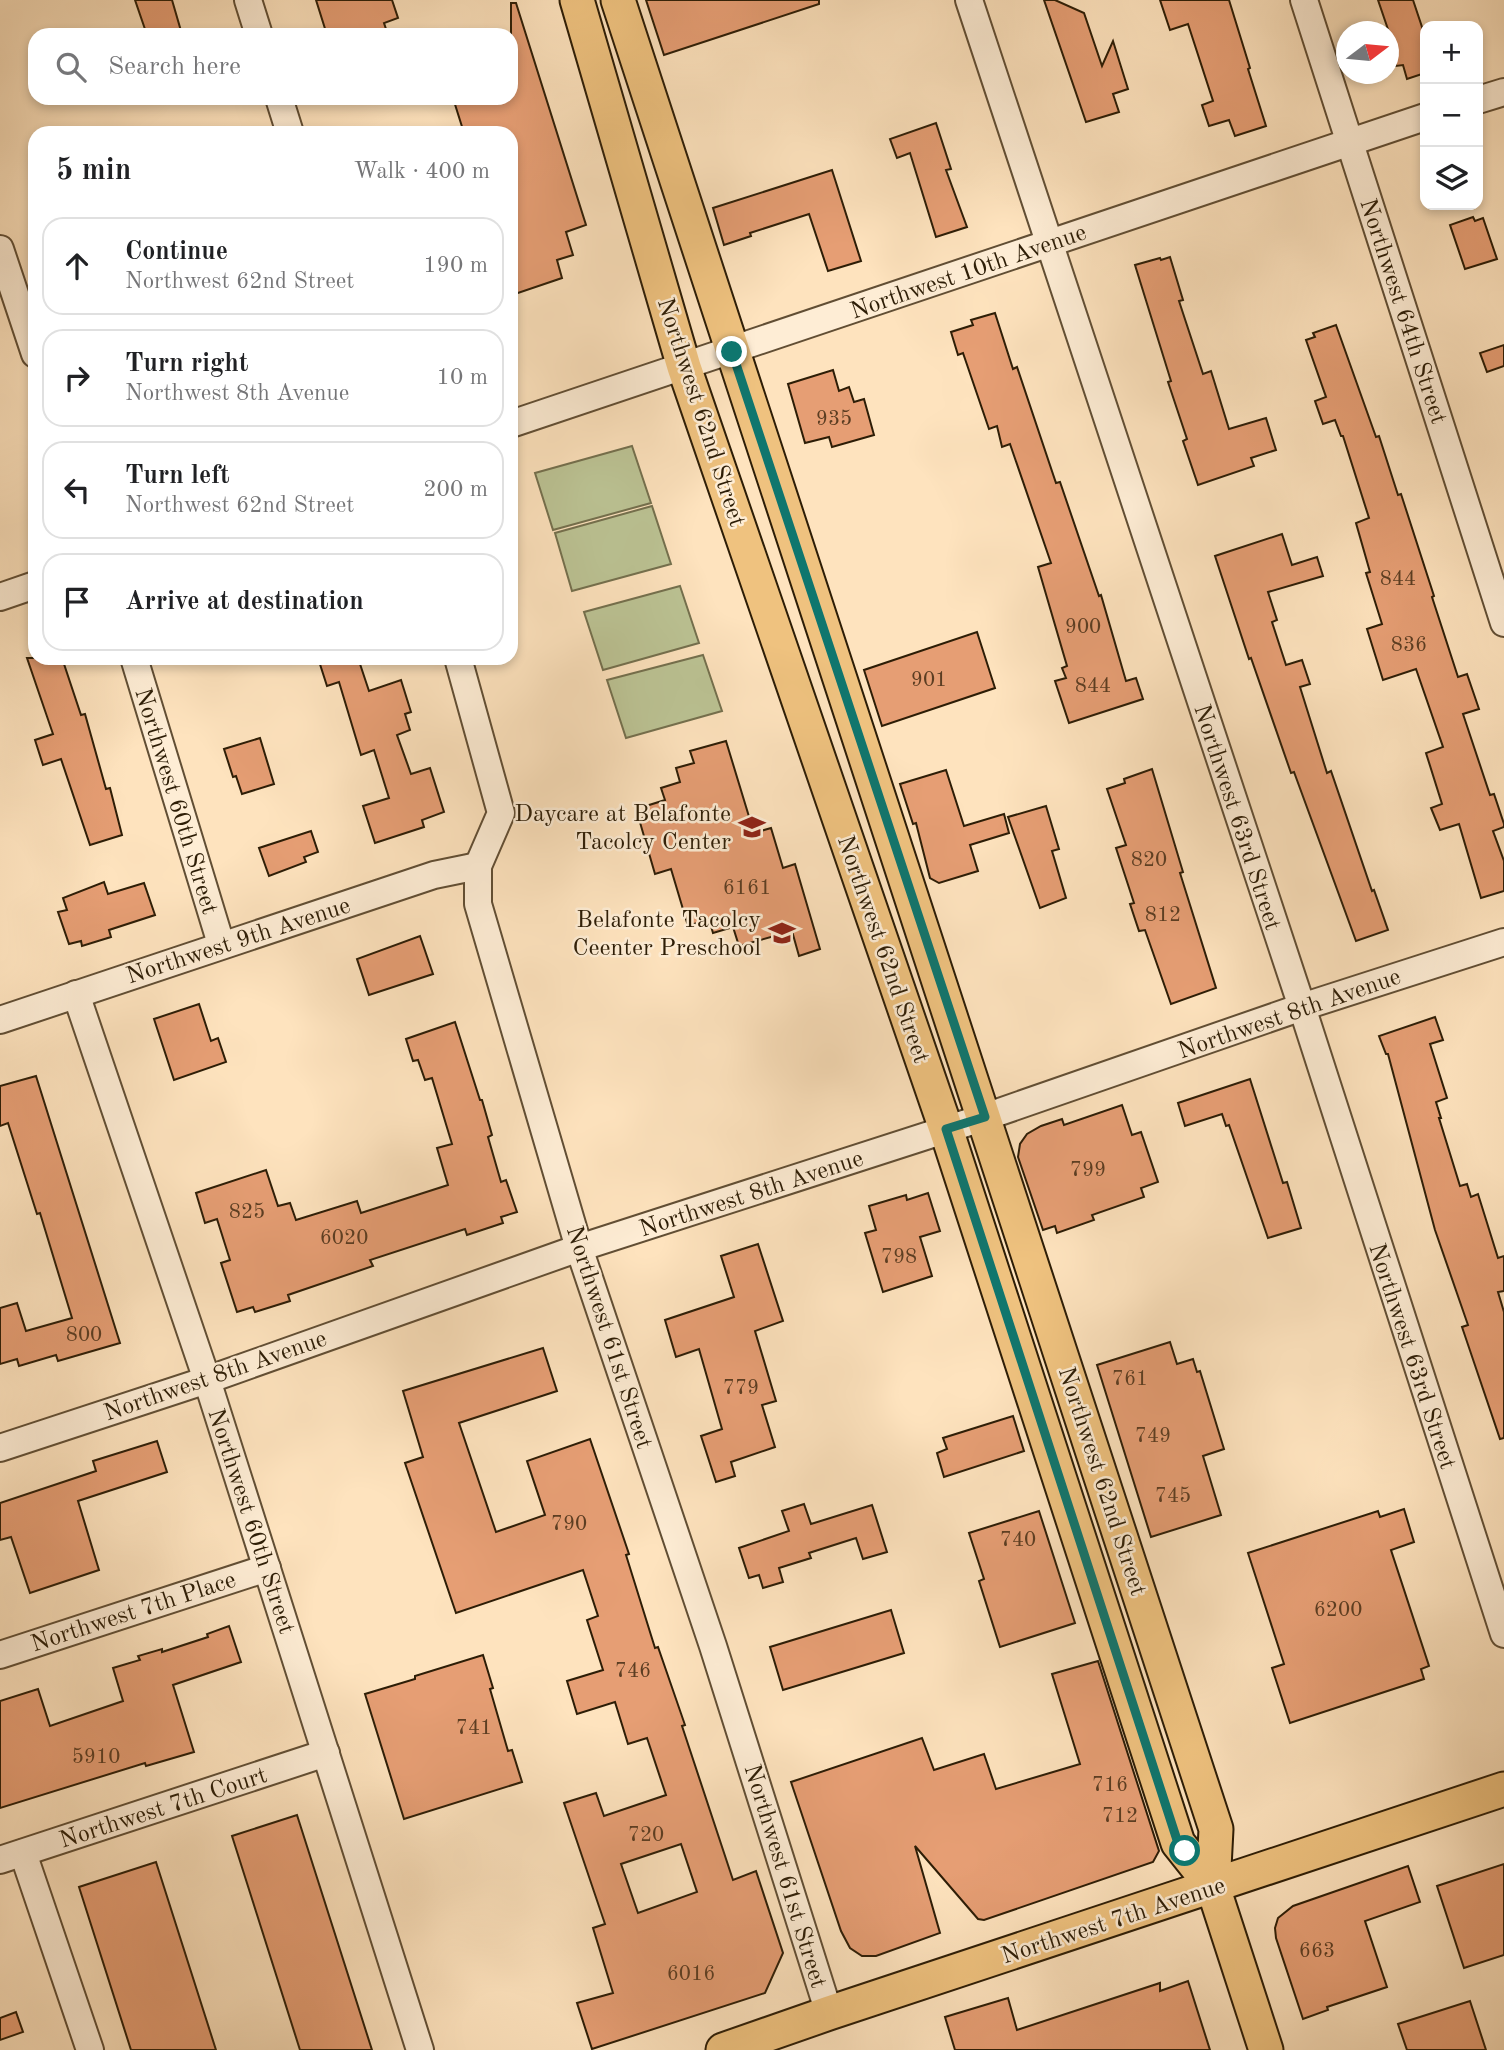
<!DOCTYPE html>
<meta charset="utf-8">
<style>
:root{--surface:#fff;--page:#f2f2f2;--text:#202124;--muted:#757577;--line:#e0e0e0}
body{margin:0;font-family:"Old Standard TT",serif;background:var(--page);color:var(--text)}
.controls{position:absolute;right:21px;top:21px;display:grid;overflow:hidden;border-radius:14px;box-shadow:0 4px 10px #0003}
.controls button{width:63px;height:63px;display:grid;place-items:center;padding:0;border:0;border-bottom:2px solid var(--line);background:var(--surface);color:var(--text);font:35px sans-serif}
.compass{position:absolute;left:1336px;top:21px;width:63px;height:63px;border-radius:50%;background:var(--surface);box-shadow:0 4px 10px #0003;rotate:74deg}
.stop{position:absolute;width:21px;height:21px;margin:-16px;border:5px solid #0f766e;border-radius:50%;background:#fff}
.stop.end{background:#0f766e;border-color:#fff;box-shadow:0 2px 7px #0008}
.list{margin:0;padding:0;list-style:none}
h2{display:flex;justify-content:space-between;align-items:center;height:91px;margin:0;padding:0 28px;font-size:30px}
h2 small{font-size:23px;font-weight:400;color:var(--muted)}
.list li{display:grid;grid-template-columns:46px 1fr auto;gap:21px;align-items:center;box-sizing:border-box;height:98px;margin:0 14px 14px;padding:0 14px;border:2px solid var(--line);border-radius:21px}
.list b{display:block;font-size:26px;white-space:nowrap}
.list p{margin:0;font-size:23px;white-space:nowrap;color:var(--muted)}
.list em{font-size:23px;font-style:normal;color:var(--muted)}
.icon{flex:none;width:38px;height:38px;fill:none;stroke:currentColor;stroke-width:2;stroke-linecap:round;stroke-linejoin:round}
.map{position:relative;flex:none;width:1504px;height:2050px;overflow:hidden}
.search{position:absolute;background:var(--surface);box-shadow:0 4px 10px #0003;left:28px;top:28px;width:490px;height:77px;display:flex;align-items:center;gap:18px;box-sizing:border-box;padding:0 24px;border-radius:21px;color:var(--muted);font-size:26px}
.panel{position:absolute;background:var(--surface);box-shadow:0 4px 10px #0003;left:28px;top:126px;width:490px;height:539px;border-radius:21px}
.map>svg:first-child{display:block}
.green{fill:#bcc495;stroke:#74704e;stroke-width:2}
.building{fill:#e69e74;stroke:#2d1d06;stroke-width:2;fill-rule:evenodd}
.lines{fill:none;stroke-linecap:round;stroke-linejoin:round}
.minor-casing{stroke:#614e34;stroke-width:30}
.major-casing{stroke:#2d1d06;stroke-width:37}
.minor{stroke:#feedd5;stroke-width:26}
.major{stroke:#efc27f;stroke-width:33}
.route{stroke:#0f766e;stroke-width:9}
.labels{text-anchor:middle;stroke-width:5;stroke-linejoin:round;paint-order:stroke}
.number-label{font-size:21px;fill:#5b3d22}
.street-label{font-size:24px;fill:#2d1d06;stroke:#feedd5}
.poi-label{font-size:24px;fill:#2d1d06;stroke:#feedd5;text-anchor:end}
</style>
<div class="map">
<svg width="1504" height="2050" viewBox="0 0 1504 2050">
<rect width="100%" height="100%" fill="#fee3be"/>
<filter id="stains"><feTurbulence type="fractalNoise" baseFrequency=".00286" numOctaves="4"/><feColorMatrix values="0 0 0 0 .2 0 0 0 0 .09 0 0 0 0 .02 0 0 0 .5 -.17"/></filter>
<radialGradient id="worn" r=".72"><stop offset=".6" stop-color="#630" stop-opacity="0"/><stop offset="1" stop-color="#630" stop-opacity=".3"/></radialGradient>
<g class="green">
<polygon points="632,446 651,503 553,530 535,473"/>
<polygon points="652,506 671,564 572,591 555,533"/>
<polygon points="680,586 699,643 603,670 584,612"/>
<polygon points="703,655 722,711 626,738 607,680"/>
</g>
<g class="building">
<polygon points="135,0 172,0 181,31 170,35 147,35"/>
<polygon points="316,0 392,0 398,18 384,23 388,35 327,35"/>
<polygon points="646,0 819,0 819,4 664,55"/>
<polygon points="1044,0 1055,0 1084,13 1102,66 1113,41 1128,89 1113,94 1119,112 1086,122"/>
<polygon points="1160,0 1229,0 1250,68 1248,69 1266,126 1235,136 1229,120 1209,126 1202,105 1213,101 1188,24 1170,30"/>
<polygon points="1378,0 1413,0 1425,36 1425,73 1407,79 1403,65 1396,66 1390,48 1394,47"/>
<polygon points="511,3 516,3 586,225 566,232 573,255 557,260 562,278 515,294 511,281 511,133 464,133 453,98 511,98"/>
<polygon points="936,123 951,169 946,170 967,227 936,237 910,153 897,158 890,139"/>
<polygon points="832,170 861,261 828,271 809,214 750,233 751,236 724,245 713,208"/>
<polygon points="1473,217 1475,221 1483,218 1497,259 1465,269 1450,225"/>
<polygon points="1170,257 1183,300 1179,301 1203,374 1211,371 1229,429 1266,418 1276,450 1251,458 1254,466 1198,485 1183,441 1187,439 1168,382 1171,381 1135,265 1160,258 1161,260"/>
<polygon points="995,313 1013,369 1017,367 1056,483 1060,482 1099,596 1101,595 1126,681 1136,678 1143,699 1069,723 1055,681 1066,678 1062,668 1067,666 1038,567 1051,563 1010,444 1002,447 997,426 989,429 963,353 958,355 951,332 973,325 971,320"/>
<polygon points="1336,325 1376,437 1379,436 1398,495 1401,494 1434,596 1432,597 1458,677 1467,674 1479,709 1463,714 1490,795 1494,794 1504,824 1504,827 1493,831 1504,861 1504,891 1481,898 1459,824 1440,830 1431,808 1442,804 1426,753 1443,747 1416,669 1383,680 1367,629 1382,624 1366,573 1370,572 1356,523 1369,518 1343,436 1341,436 1335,420 1323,424 1315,401 1326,397 1306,340 1315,337 1313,333"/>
<polygon points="1504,345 1504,366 1487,372 1480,353"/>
<polygon points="833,370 839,391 849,387 854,402 864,399 874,435 832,447 829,437 805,443 788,384"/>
<polygon points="1282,534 1292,565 1317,557 1323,576 1268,592 1277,620 1272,622 1286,665 1302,660 1310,684 1300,687 1327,773 1331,771 1372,891 1374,890 1388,930 1356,941 1294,772 1291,773 1251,658 1249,659 1215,556"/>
<polygon points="977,632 995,688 882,726 864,670"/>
<polygon points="27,658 62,658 81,715 85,714 106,789 110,788 122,835 90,845 61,759 43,765 35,740 53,734"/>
<polygon points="318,658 358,658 369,691 401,680 411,712 405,714 410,730 397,735 411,774 430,768 444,812 422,820 424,827 375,843 363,806 389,798 374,750 361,755 339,682 327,686"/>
<polygon points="260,738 274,784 242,794 236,776 233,777 224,749"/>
<polygon points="726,741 754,833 771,828 783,868 795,864 820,949 799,956 792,931 739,946 733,927 713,933 709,919 688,926 671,869 655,874 639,819 649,816 646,806 665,800 661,788 680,782 676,768 694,763 690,751"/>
<polygon points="1152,769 1183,872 1180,873 1216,988 1171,1004 1145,930 1139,931 1130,904 1134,903 1116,848 1126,845 1107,789 1125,783 1124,779"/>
<polygon points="946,770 964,826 1004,814 1009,833 970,845 978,871 939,883 930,878 916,823 913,824 900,784"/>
<polygon points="1046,806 1059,849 1052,851 1066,898 1040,908 1008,817"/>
<polygon points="311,831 318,852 304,857 306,862 269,876 259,848"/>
<polygon points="104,882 108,894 144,883 155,915 109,930 111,937 82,946 81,941 69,944 58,912 67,910 63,898"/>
<polygon points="420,936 433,974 369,995 357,959"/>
<polygon points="199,1004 211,1041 218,1038 226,1062 174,1080 154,1019"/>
<polygon points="1435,1017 1443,1040 1430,1044 1447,1098 1436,1102 1441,1118 1439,1118 1460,1186 1467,1184 1471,1197 1478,1194 1498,1258 1504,1256 1504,1291 1498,1292 1504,1312 1504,1438 1500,1439 1462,1327 1468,1325 1435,1230 1388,1054 1386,1054 1379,1036"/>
<polygon points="455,1022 480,1100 482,1100 492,1135 488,1137 501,1182 506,1180 517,1212 501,1217 503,1223 467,1235 465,1229 370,1260 373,1266 288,1295 290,1301 255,1312 253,1307 237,1312 221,1263 230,1260 217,1219 205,1223 196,1193 266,1170 278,1206 290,1203 296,1220 357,1201 361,1213 448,1185 437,1148 452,1144 432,1078 425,1080 418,1060 413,1061 406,1039"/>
<polygon points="36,1076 120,1343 58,1361 56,1355 19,1366 17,1359 0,1364 0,1308 17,1303 26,1331 72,1318 40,1213 37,1214 8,1123 0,1126 0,1086"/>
<polygon points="1250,1079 1283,1183 1287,1182 1301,1228 1268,1238 1229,1125 1226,1126 1222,1114 1185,1126 1178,1103"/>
<polygon points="1122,1105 1132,1135 1141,1132 1158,1182 1141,1188 1144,1197 1092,1215 1094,1220 1057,1233 1055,1226 1043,1230 1018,1157 1020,1144 1027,1134 1041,1126 1062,1119 1064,1125"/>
<polygon points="928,1193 940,1231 920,1237 932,1276 883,1292 865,1233 876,1230 869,1206 906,1195 907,1200"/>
<polygon points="758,1244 783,1321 755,1331 776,1401 762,1405 775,1447 731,1462 735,1476 716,1482 701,1436 722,1429 699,1349 676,1357 665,1320 734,1297 721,1256"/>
<polygon points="1170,1342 1177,1364 1193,1359 1197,1372 1200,1371 1224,1449 1203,1456 1221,1515 1151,1537 1097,1365"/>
<path d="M543,1348L557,1391L459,1423L496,1532L545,1515L527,1461L590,1439L629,1554L626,1555L655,1648L658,1647L685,1725L682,1726L733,1880L756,1871L783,1953L765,1993L592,2049L577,2003L613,1993L593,1928L605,1924L564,1803L596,1793L604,1816L666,1795L647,1738L628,1744L615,1702L577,1714L567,1681L603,1670L587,1620L598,1616L583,1570L456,1613L405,1463L423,1457L403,1391ZM681,1844L697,1892L638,1913L621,1864Z"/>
<polygon points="1013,1416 1024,1451 944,1477 937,1453 947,1449 943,1438"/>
<polygon points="157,1441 167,1472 78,1501 99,1570 30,1593 11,1537 0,1540 0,1503 96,1471 93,1461"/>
<polygon points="804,1504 811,1524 872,1505 887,1552 863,1559 856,1538 809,1553 811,1558 779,1568 783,1582 763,1588 759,1575 749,1578 739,1548 789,1531 782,1511"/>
<polygon points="1404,1509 1414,1542 1391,1550 1429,1666 1421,1669 1424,1679 1290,1723 1272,1668 1284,1664 1248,1553 1378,1511 1380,1517"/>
<polygon points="1039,1511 1075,1623 1000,1647 979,1581 984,1579 969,1533"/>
<polygon points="891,1610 904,1653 783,1690 770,1647"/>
<polygon points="229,1626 241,1662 173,1685 194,1752 146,1766 145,1763 0,1808 0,1701 38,1689 50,1726 123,1701 113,1668 140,1660 138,1656 162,1649 162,1652 208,1637 207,1634"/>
<polygon points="483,1655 493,1688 490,1689 508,1751 512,1750 522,1782 404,1819 365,1694 415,1679 415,1676"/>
<polygon points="1098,1661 1159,1851 1153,1862 984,1920 978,1919 915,1846 940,1933 876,1956 862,1956 850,1948 841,1931 791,1782 922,1738 934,1770 984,1754 996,1789 1080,1764 1052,1674"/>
<polygon points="297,1815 372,2050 300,2050 232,1836"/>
<polygon points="156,1862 216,2050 131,2050 79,1887"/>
<polygon points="1504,1864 1504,1955 1464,1968 1437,1886"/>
<polygon points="1408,1866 1420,1902 1365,1921 1387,1987 1327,2007 1328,2010 1303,2019 1276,1938 1275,1928 1278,1918 1293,1906"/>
<polygon points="1188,1981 1210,2050 955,2050 945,2017 1008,1998 1017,2030 1160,1983 1160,1991"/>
<polygon points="1470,2001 1486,2050 1407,2050 1398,2024"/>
<polygon points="16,2012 23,2032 0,2040 0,2018"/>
</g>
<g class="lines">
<g class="minor-casing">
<g id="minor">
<polyline points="248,0 259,35"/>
<polyline points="969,0 1302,1007 1504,1634"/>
<polyline points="1304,0 1504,623"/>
<polyline points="279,98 290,133"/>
<polyline points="1478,100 1504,92"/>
<polyline points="0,249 35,354"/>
<polyline points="511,424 1425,117"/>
<polyline points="0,597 35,585"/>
<polyline points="134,658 221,944"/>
<polyline points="458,658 501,813 478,866 478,904 579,1248 713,1646 829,2013"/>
<polyline points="76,994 207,1380 420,2050"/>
<polyline points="0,1020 434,875 478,866"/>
<polyline points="0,1448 207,1380 579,1248 985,1117 1302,1007 1504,942"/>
<polyline points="0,1655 267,1568"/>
<polyline points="23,1853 90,2050"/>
<polyline points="0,1860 326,1753"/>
</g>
</g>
<g class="major-casing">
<g id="major">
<polyline points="577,0 684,367 946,1129 1178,1843 1213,1887 1266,2050"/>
<polyline points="618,0 1216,1829 1213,1887"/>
<polyline points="723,2050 829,2013 1504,1789"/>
</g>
</g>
<use href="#minor" class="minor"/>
<use href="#major" class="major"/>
</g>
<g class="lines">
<polyline class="route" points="732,352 985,1117 946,1129 1178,1843 1185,1851"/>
</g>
<defs>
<g id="school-bare" transform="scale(2.1)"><path d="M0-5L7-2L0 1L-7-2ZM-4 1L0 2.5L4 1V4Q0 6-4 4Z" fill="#8f2418" stroke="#feedd5" stroke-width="2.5" paint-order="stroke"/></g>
</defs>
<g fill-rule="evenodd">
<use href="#school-bare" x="752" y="827"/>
<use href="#school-bare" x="782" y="933"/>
</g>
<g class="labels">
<g class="number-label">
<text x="834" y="425">935</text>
<text x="1398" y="585">844</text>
<text x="1083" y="633">900</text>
<text x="1409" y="651">836</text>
<text x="929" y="686">901</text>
<text x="1093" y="692">844</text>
<text x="1149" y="866">820</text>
<text x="747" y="894">6161</text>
<text x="1163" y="921">812</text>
<text x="1088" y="1176">799</text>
<text x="247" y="1218">825</text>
<text x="344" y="1244">6020</text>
<text x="899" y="1263">798</text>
<text x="84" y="1341">800</text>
<text x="1130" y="1385">761</text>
<text x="741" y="1394">779</text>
<text x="1153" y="1442">749</text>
<text x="1173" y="1502">745</text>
<text x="569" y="1530">790</text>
<text x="1018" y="1546">740</text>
<text x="1338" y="1616">6200</text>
<text x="633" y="1677">746</text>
<text x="474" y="1734">741</text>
<text x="96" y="1763">5910</text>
<text x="1110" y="1791">716</text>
<text x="1120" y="1822">712</text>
<text x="646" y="1841">720</text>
<text x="1317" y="1957">663</text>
<text x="691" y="1980">6016</text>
</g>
<g class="street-label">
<text transform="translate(968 271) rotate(-19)" y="8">Northwest 10th Avenue</text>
<text transform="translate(1404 311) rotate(72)" y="8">Northwest 64th Street</text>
<text transform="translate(702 412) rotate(72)" y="8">Northwest 62nd Street</text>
<text transform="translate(177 801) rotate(73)" y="8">Northwest 60th Street</text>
<text transform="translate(1238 817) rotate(72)" y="8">Northwest 63rd Street</text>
<text transform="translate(238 940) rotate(-18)" y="8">Northwest 9th Avenue</text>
<text transform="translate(884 949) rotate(71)" y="8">Northwest 62nd Street</text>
<text transform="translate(1289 1013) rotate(-19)" y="8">Northwest 8th Avenue</text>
<text transform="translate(751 1193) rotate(-18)" y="8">Northwest 8th Avenue</text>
<text transform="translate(610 1337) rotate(72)" y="8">Northwest 61st Street</text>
<text transform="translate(1413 1356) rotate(72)" y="8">Northwest 63rd Street</text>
<text transform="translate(215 1375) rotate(-19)" y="8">Northwest 8th Avenue</text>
<text transform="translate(1103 1481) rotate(72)" y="8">Northwest 62nd Street</text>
<text transform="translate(252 1521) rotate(72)" y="8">Northwest 60th Street</text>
<text transform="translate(133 1611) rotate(-18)" y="8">Northwest 7th Place</text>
<text transform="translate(163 1807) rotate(-18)" y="8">Northwest 7th Court</text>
<text transform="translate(786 1876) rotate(73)" y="8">Northwest 61st Street</text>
<text transform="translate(1113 1920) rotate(-18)" y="8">Northwest 7th Avenue</text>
</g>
<g class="poi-label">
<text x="731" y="821">Daycare at Belafonte<tspan x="731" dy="28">Tacolcy Center</tspan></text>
<text x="761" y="927">Belafonte Tacolcy<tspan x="761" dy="28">Ceenter Preschool</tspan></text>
</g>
</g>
<rect width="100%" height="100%" filter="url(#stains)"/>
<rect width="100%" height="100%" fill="url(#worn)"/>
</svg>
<div class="controls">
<button>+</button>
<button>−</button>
<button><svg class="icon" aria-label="layers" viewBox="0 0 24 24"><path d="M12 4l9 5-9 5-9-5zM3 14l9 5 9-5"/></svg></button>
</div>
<svg class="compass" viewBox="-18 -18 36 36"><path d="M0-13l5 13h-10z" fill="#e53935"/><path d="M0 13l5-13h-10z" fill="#757577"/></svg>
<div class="stop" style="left:1185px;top:1851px"></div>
<div class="stop end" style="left:732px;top:352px"></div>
<div class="search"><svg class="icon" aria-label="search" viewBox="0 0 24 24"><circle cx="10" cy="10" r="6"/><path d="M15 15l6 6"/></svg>Search here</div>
<section class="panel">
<h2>5 min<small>Walk · 400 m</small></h2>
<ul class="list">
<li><svg class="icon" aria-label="ahead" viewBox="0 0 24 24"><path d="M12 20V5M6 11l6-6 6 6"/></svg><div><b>Continue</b><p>Northwest 62nd Street</p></div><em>190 m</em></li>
<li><svg class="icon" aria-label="right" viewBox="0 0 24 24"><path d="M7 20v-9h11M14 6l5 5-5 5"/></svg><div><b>Turn right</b><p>Northwest 8th Avenue</p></div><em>10 m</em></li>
<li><svg class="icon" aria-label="left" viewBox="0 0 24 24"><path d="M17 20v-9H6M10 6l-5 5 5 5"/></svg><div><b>Turn left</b><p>Northwest 62nd Street</p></div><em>200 m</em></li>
<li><svg class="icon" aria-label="arrive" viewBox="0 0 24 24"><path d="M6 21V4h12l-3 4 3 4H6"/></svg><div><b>Arrive at destination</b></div></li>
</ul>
</section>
</div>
